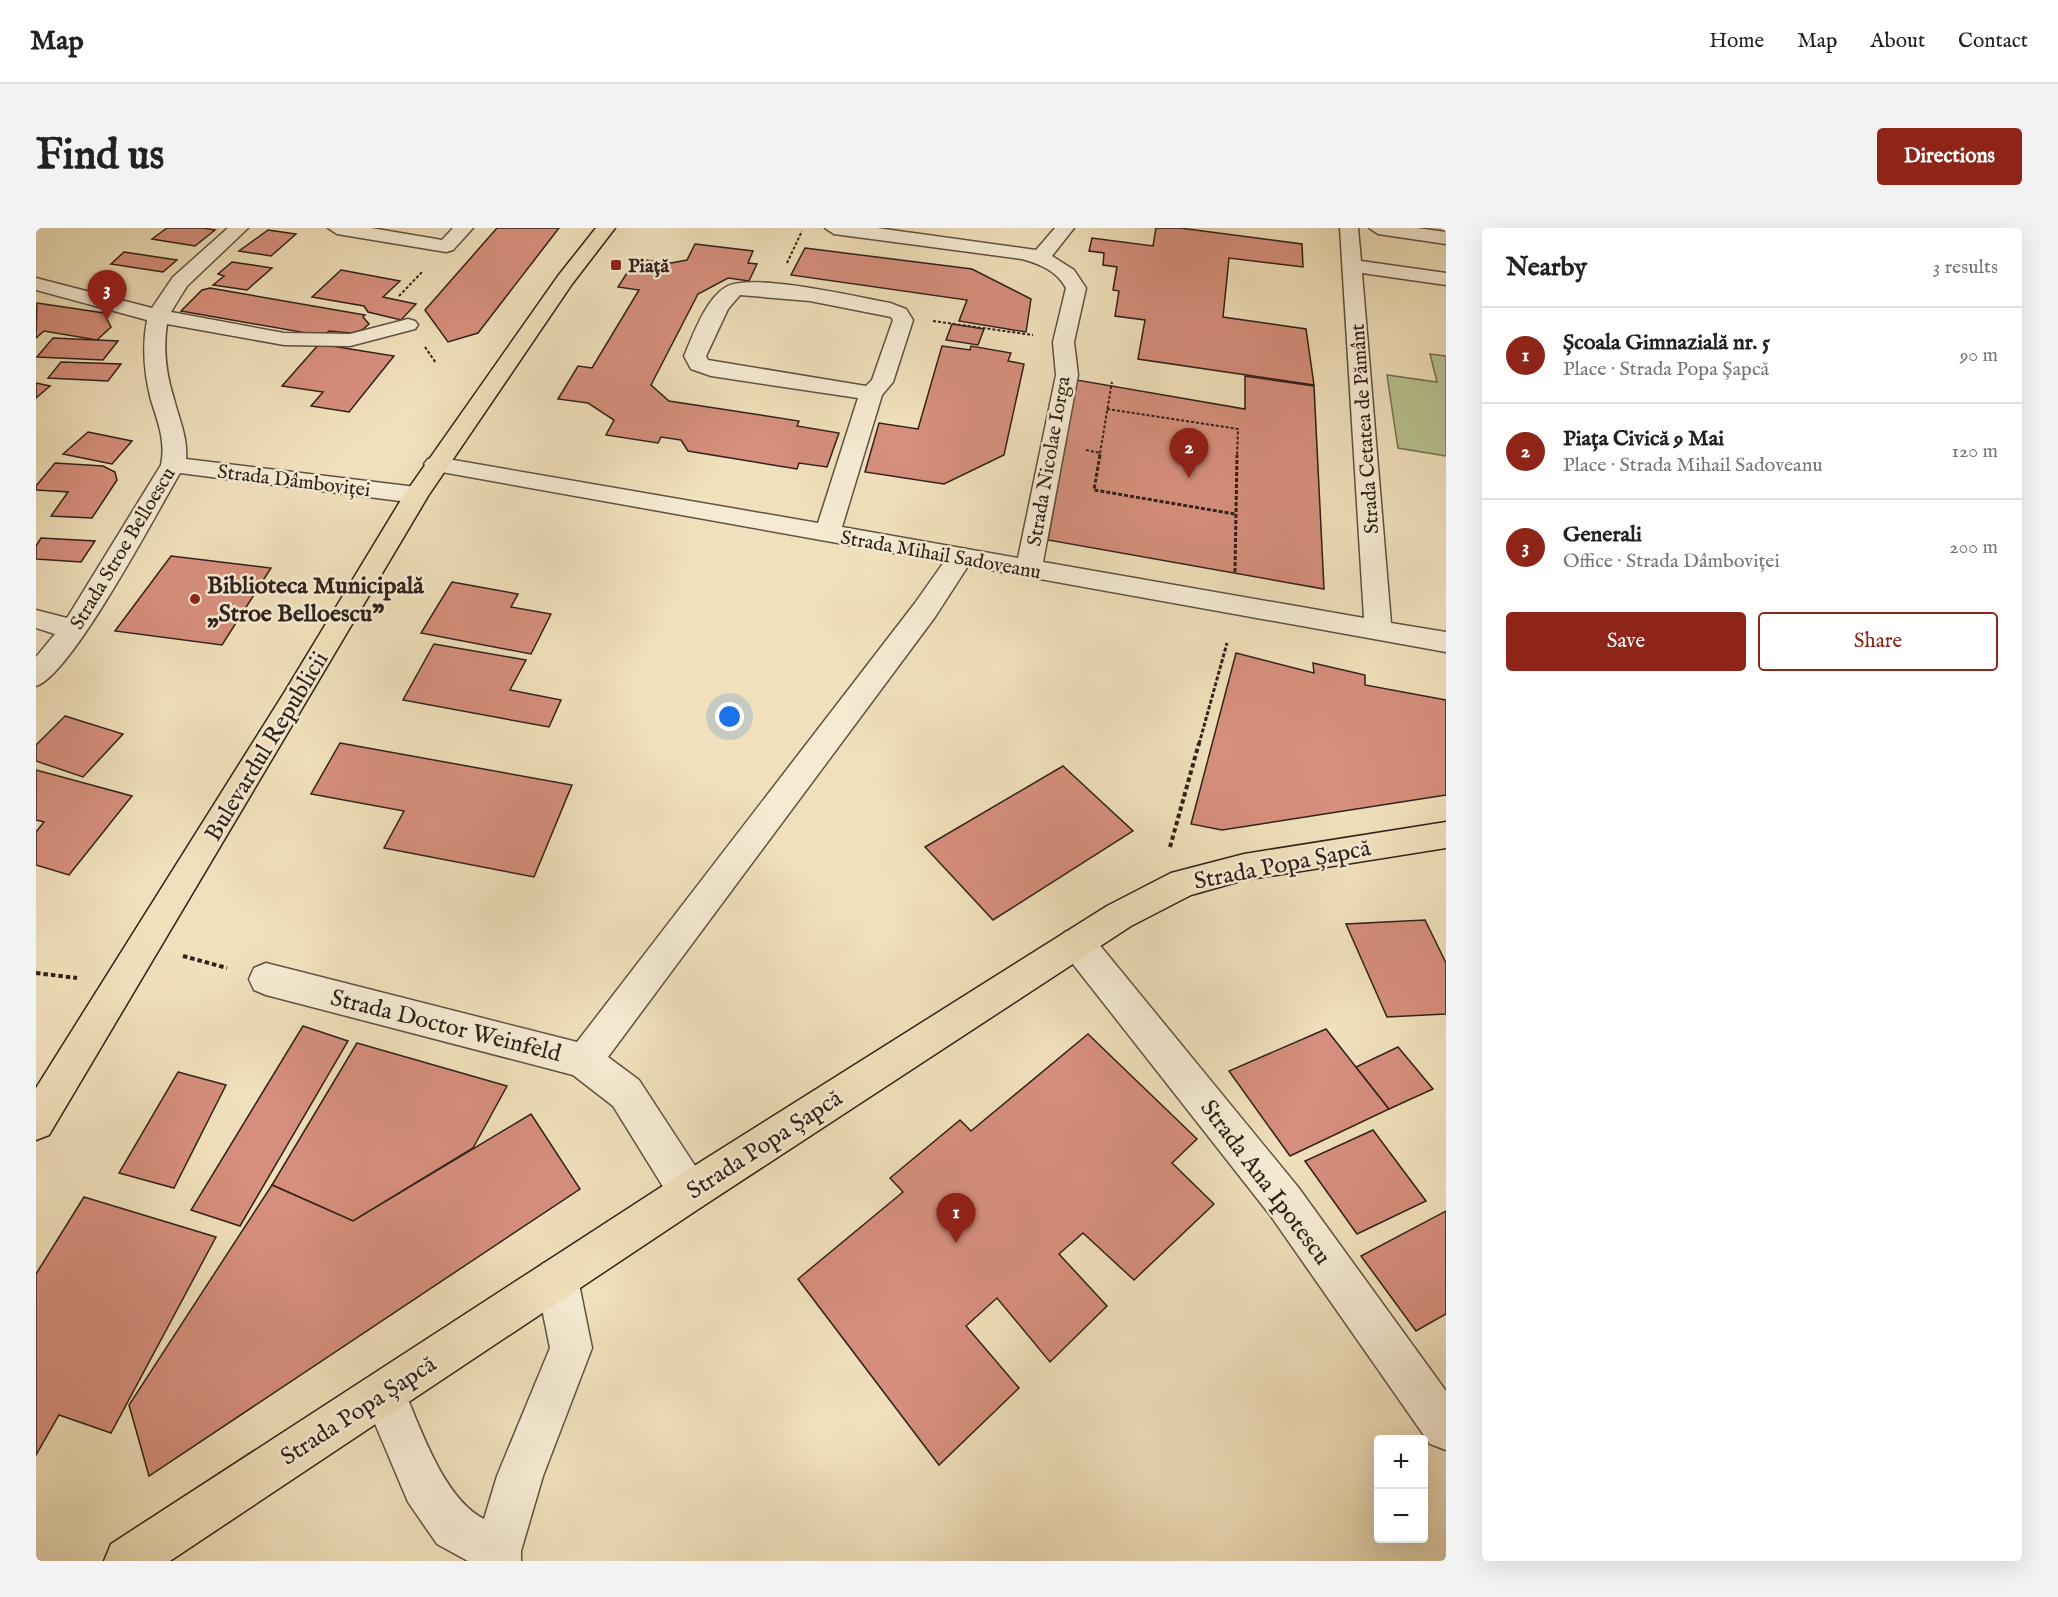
<!DOCTYPE html>
<meta charset="utf-8">
<style>
:root{--surface:#fff;--page:#f2f2f2;--text:#222;--muted:#767676;--line:#e0e0e0;--accent:#8f2418}
body{margin:0;font-family:"IM FELL English",serif;background:var(--page);color:var(--text)}
.controls{position:absolute;right:18px;bottom:18px;display:grid;overflow:hidden;border-radius:6px;box-shadow:0 6px 24px #0002}
.controls button{width:54px;height:54px;display:grid;place-items:center;padding:0;border:0;border-bottom:2px solid var(--line);background:var(--surface);color:var(--text);font:30px sans-serif}
.you{position:absolute;left:694px;top:489px;width:21px;height:21px;margin:-15px;border:4px solid #fff;border-radius:50%;background:#1a73e8;box-shadow:0 0 0 9px #1a73e833}
.badge{display:grid;place-items:center;width:39px;height:39px;border-radius:50%;background:var(--accent);color:#fff;font-size:20px;font-weight:700}
.pin{position:absolute;translate:-50% -50px;filter:drop-shadow(0 2px 3px #0008)}
.pin::after{content:'';position:absolute;top:32px;width:21px;height:18px;background:inherit;clip-path:polygon(0 0,100% 0,50% 100%)}
.list{margin:0;padding:0;list-style:none}
h2{display:flex;justify-content:space-between;align-items:center;height:78px;margin:0;padding:0 24px;font-size:26px}
h2 small{font-size:20px;font-weight:400;color:var(--muted)}
.list li{display:grid;grid-template-columns:39px 1fr auto;gap:18px;align-items:center;box-sizing:border-box;height:96px;padding:0 24px;border-top:2px solid var(--line)}
.list b{display:block;font-size:22px;white-space:nowrap}
.list p{margin:0;font-size:20px;white-space:nowrap;color:var(--muted)}
.list em{font-size:20px;font-style:normal;color:var(--muted)}
.actions{display:flex;gap:12px;padding:18px 24px}
.actions a{flex:1;padding:14px 0;border:2px solid var(--accent);border-radius:6px;text-align:center;font-size:21px;color:var(--accent)}
.actions .main{background:var(--accent);color:#fff}
.map{position:relative;flex:none;width:1410px;height:1333px;overflow:hidden;border-radius:6px}
header{display:flex;align-items:center;gap:36px;box-sizing:border-box;height:84px;padding:0 30px;background:var(--surface);border-bottom:2px solid var(--line)}
header strong{font-size:28px}
nav{display:flex;gap:33px;margin-inline-start:auto;font-size:21px}
.intro{display:flex;align-items:center;justify-content:space-between;box-sizing:border-box;height:144px;padding:0 36px}
h1{margin:0;font-size:42px}
.button{padding:15px 27px;border-radius:6px;background:var(--accent);color:#fff;font-size:21px;font-weight:700}
main{display:flex;gap:36px;padding:0 36px}
aside{flex:1;background:var(--surface);border-radius:6px;box-shadow:0 6px 24px #0002}
.map>svg:first-child{display:block}
.green{fill:#b8c291;stroke:#747256;stroke-width:1.5}
.building{fill:#d68f7d;stroke:#31211b;stroke-width:1.5}
.lines{fill:none;stroke-linecap:round;stroke-linejoin:round}
.minor-casing{stroke:#615143;stroke-width:3}
.major-casing{stroke:#31211b;stroke-width:3}
.path-far2{stroke:#31211b;stroke-width:2;stroke-dasharray:3 2;stroke-linecap:butt}
.path-far1{stroke:#31211b;stroke-width:3;stroke-dasharray:4 2;stroke-linecap:butt}
.path{stroke:#31211b;stroke-width:4;stroke-dasharray:4.5 3;stroke-linecap:butt}
.minor{fill:#f5ebd3;fill-rule:evenodd}
.major{fill:#f0e0bb;fill-rule:evenodd}
.poi-dot{fill:#8f2418;stroke:#f5ebd3;stroke-width:2}
.labels{text-anchor:middle;stroke-width:5;stroke-linejoin:round;paint-order:stroke}
.far-poi-label{font-size:20px;font-weight:bold;fill:#31211b;stroke:#f5ebd3;text-anchor:start}
.far-street-label{font-size:20px;fill:#31211b;stroke:#f5ebd3}
.poi-label{font-size:24px;font-weight:bold;fill:#31211b;stroke:#f5ebd3;text-anchor:start}
.street-label{font-size:24px;fill:#31211b;stroke:#f5ebd3}
</style>
<header>
<strong>Map</strong>
<nav><a>Home</a><a>Map</a><a>About</a><a>Contact</a></nav>
</header>
<div class="intro"><h1>Find us</h1><a class="button">Directions</a></div>
<main>
<div class="map">
<svg width="1410" height="1333" viewBox="0 0 1410 1333">
<rect width="100%" height="100%" fill="#f0e0bb"/>
<filter id="stains"><feTurbulence type="fractalNoise" baseFrequency=".00333" numOctaves="4"/><feColorMatrix values="0 0 0 0 .2 0 0 0 0 .09 0 0 0 0 .02 0 0 0 .5 -.17"/></filter>
<radialGradient id="worn" r=".72"><stop offset=".6" stop-color="#630" stop-opacity="0"/><stop offset="1" stop-color="#630" stop-opacity=".3"/></radialGradient>
<polygon class="green" points="1394,126 1410,128 1410,228 1362,220 1351,147 1401,154"/>
<g class="building">
<polygon points="131,0 167,0 179,2 159,18 116,11"/>
<polygon points="461,0 523,0 442,105 412,114 389,82"/>
<polygon points="1120,0 1144,0 1266,16 1267,39 1193,30 1187,89 1270,101 1278,157 1102,131 1109,92 1079,88 1083,63 1077,62 1081,39 1067,37 1068,25 1053,23 1056,10 1117,18"/>
<polygon points="232,2 260,6 235,28 203,23"/>
<polygon points="659,16 717,23 712,35 721,36 713,53 692,50 662,66 615,157 633,173 763,193 761,198 803,205 791,239 763,235 761,241 652,223 645,212 625,209 622,215 570,207 578,192 552,175 522,171 542,138 556,140 603,62 582,59 600,31 635,35 651,32"/>
<polygon points="769,20 936,41 995,71 990,104 923,93 931,72 755,47"/>
<polygon points="88,24 141,32 127,44 75,36"/>
<polygon points="196,34 236,40 211,62 177,57 188,48 182,46"/>
<polygon points="305,42 364,53 347,69 380,76 365,92 332,84 328,78 276,69"/>
<polygon points="174,60 329,87 327,89 333,96 326,102 315,105 293,103 287,108 145,83 166,62"/>
<polygon points="1,75 68,85 75,99 61,112 8,103 0,110"/>
<polygon points="916,96 948,101 942,117 910,112"/>
<polygon points="17,110 82,113 67,132 1,129"/>
<polygon points="283,116 358,128 313,184 275,178 287,164 246,158"/>
<polygon points="906,118 934,122 935,118 975,125 972,133 988,136 968,227 908,256 829,244 843,195 882,201"/>
<polygon points="25,134 85,136 72,153 12,150"/>
<polygon points="1209,148 1278,158 1288,361 1012,312 1041,152 1209,181"/>
<polygon points="0,155 14,158 0,170"/>
<polygon points="52,204 96,213 76,236 27,226"/>
<polygon points="19,235 67,238 79,244 81,252 56,290 15,288 32,264 0,262 0,258"/>
<polygon points="5,310 59,313 45,334 0,331 0,318"/>
<polygon points="135,328 235,340 186,417 79,403"/>
<polygon points="416,354 482,366 475,379 515,386 495,426 385,405"/>
<polygon points="398,416 490,432 474,462 525,472 513,499 367,472"/>
<polygon points="1200,425 1278,445 1277,435 1329,447 1329,457 1410,472 1410,567 1186,602 1155,596"/>
<polygon points="29,488 87,506 47,549 0,533 0,517"/>
<polygon points="304,515 536,557 498,649 348,620 368,583 275,566"/>
<polygon points="1027,538 1097,603 957,692 889,619"/>
<polygon points="0,542 96,568 33,647 0,637 0,604 8,594 0,592"/>
<polygon points="1389,692 1410,735 1410,786 1351,789 1310,696"/>
<polygon points="267,798 312,813 204,998 155,982"/>
<polygon points="1290,801 1353,881 1254,928 1193,843"/>
<polygon points="1052,806 1161,911 1136,935 1178,976 1098,1052 1047,1005 1023,1026 1071,1078 1014,1134 961,1070 930,1098 983,1160 903,1237 762,1051 867,964 854,950 924,892 935,903"/>
<polygon points="321,815 471,858 437,920 317,993 236,957"/>
<polygon points="1362,819 1397,861 1353,881 1320,839"/>
<polygon points="142,844 190,857 138,960 83,945"/>
<polygon points="495,886 544,961 113,1248 93,1177 236,957 317,993"/>
<polygon points="1337,902 1390,973 1321,1006 1269,933"/>
<polygon points="48,969 180,1009 75,1205 23,1187 0,1227 0,1046"/>
<polygon points="1410,983 1410,1086 1380,1103 1325,1028"/>
</g>
<g class="lines">
<g class="minor-casing">
<g id="minor">
<path d="M192,0H212L151,58L135,84L248,105L314,106L372,91L379,93L382,97L379,101L314,118L248,117L131,96C127,122 130,146 138,171C143,191 152,210 150,231L380,259L389,262L392,267L389,272L380,275L144,245C121,284 35,448 0,458V429L19,406L0,400V382L31,390L125,237C130,214 122,194 115,172C108,145 106,119 111,92L0,62V50L116,80L137,49Z"/>
<polygon points="292,0 335,0 406,12 417,0 437,0 417,22 410,24 301,6"/>
<path d="M789,0H841L1000,22L1019,0H1038L1016,28L1038,42L1050,60L1038,114L1042,147L1007,334L1328,390L1304,0H1322L1325,33L1410,45V57L1326,45L1355,395L1410,404V424L932,338L899,389L572,829L603,852L667,950L673,964L667,978L653,984L639,978L577,878L537,847L230,767L218,762L213,751L218,740L230,735L541,814L879,375L908,334L400,243L392,241L388,236L392,231L400,229L782,295L822,170L675,148L655,141L648,128L651,121C659,102 671,70 690,59C716,44 822,69 854,75L870,81L877,92L857,154L846,167L806,299L982,330L1020,147L1017,114L1030,60C1021,43 1004,36 986,31L798,6ZM704,67L774,73L855,89L857,92L836,152L830,158L672,132L670,128L692,81Z"/>
<polygon points="1333,0 1381,0 1410,4 1410,16 1342,6"/>
<polygon points="1041,700 1053,704 1262,959 1410,1163 1410,1222 1394,1216 1234,987 1029,726 1024,715 1029,704"/>
<path d="M521,1030L536,1036L542,1051L556,1120L507,1248L485,1323V1333H432L401,1316L372,1274L326,1165L333,1150L348,1143L363,1150C382,1192 405,1269 448,1291L461,1248L514,1120L500,1051L506,1036Z"/>
</g>
</g>
<g class="major-casing">
<g id="major">
<polygon points="560,0 579,0 536,56 392,268 13,907 0,912 0,860 248,465 368,267 522,48"/>
<polygon points="1410,594 1410,620 1208,652 1155,667 1095,698 667,978 134,1333 68,1333 75,1316 639,950 1071,678 1135,645 1208,626"/>
</g>
</g>
<g class="path-far2">
<polyline points="751,35 766,3"/>
<polyline points="363,68 387,43"/>
<polyline points="897,93 997,107"/>
<polyline points="389,119 400,135"/>
<polyline points="1071,181 1202,201 1201,229"/>
<polyline points="1050,222 1064,225 1063,229"/>
<polyline points="1064,225 1076,154"/>
</g>
<g class="path-far1">
<polyline points="1064,227 1058,262 1199,286"/>
<polyline points="1199,344 1201,227"/>
<polyline points="1163,516 1191,415"/>
</g>
<g class="path">
<polyline points="1134,619 1163,515"/>
<polyline points="147,728 191,740"/>
<polyline points="0,745 41,750"/>
</g>
<use href="#minor" class="minor"/>
<use href="#major" class="major"/>
</g>
<g class="poi-dot">
<rect x="574" y="31" width="12" height="12" rx="3"/>
<circle cx="159" cy="371" r="6"/>
</g>
<g class="labels">
<g class="far-poi-label">
<text x="592" y="44">Piață</text>
</g>
<g class="far-street-label">
<text transform="translate(1328 201) rotate(-94)" y="7">Strada Cetatea de Pământ</text>
<text transform="translate(1012 233) rotate(-80)" y="7">Strada Nicolae Iorga</text>
<text transform="translate(258 252) rotate(7)" y="7">Strada Dâmboviței</text>
<text transform="translate(86 320) rotate(-59)" y="7">Strada Stroe Belloescu</text>
<text transform="translate(905 326) rotate(10)" y="7">Strada Mihail Sadoveanu</text>
</g>
<g class="poi-label">
<text x="171" y="365">Biblioteca Municipală<tspan x="171" dy="28">„Stroe Belloescu”</tspan></text>
</g>
<g class="street-label">
<text transform="translate(230 518) rotate(-59)" y="8">Bulevardul Republicii</text>
<text transform="translate(1246 636) rotate(-11)" y="8">Strada Popa Șapcă</text>
<text transform="translate(410 797) rotate(14)" y="8">Strada Doctor Weinfeld</text>
<text transform="translate(728 916) rotate(-33)" y="8">Strada Popa Șapcă</text>
<text transform="translate(1230 954) rotate(53)" y="8">Strada Ana Ipotescu</text>
<text transform="translate(322 1182) rotate(-33)" y="8">Strada Popa Șapcă</text>
</g>
</g>
<rect width="100%" height="100%" filter="url(#stains)"/>
<rect width="100%" height="100%" fill="url(#worn)"/>
</svg>
<div class="controls">
<button>+</button>
<button>−</button>
</div>
<div class="you"></div>
<div class="pin badge" style="left:920px;top:1015px">1</div>
<div class="pin badge" style="left:1153px;top:250px">2</div>
<div class="pin badge" style="left:71px;top:92px">3</div>
</div>
<aside>
<h2>Nearby<small>3 results</small></h2>
<ul class="list">
<li><span class="badge">1</span><div><b>Școala Gimnazială nr. 5</b><p>Place · Strada Popa Șapcă</p></div><em>90 m</em></li>
<li><span class="badge">2</span><div><b>Piața Civică 9 Mai</b><p>Place · Strada Mihail Sadoveanu</p></div><em>120 m</em></li>
<li><span class="badge">3</span><div><b>Generali</b><p>Office · Strada Dâmboviței</p></div><em>200 m</em></li>
</ul>
<div class="actions"><a class="main">Save</a><a>Share</a></div>
</aside>
</main>
